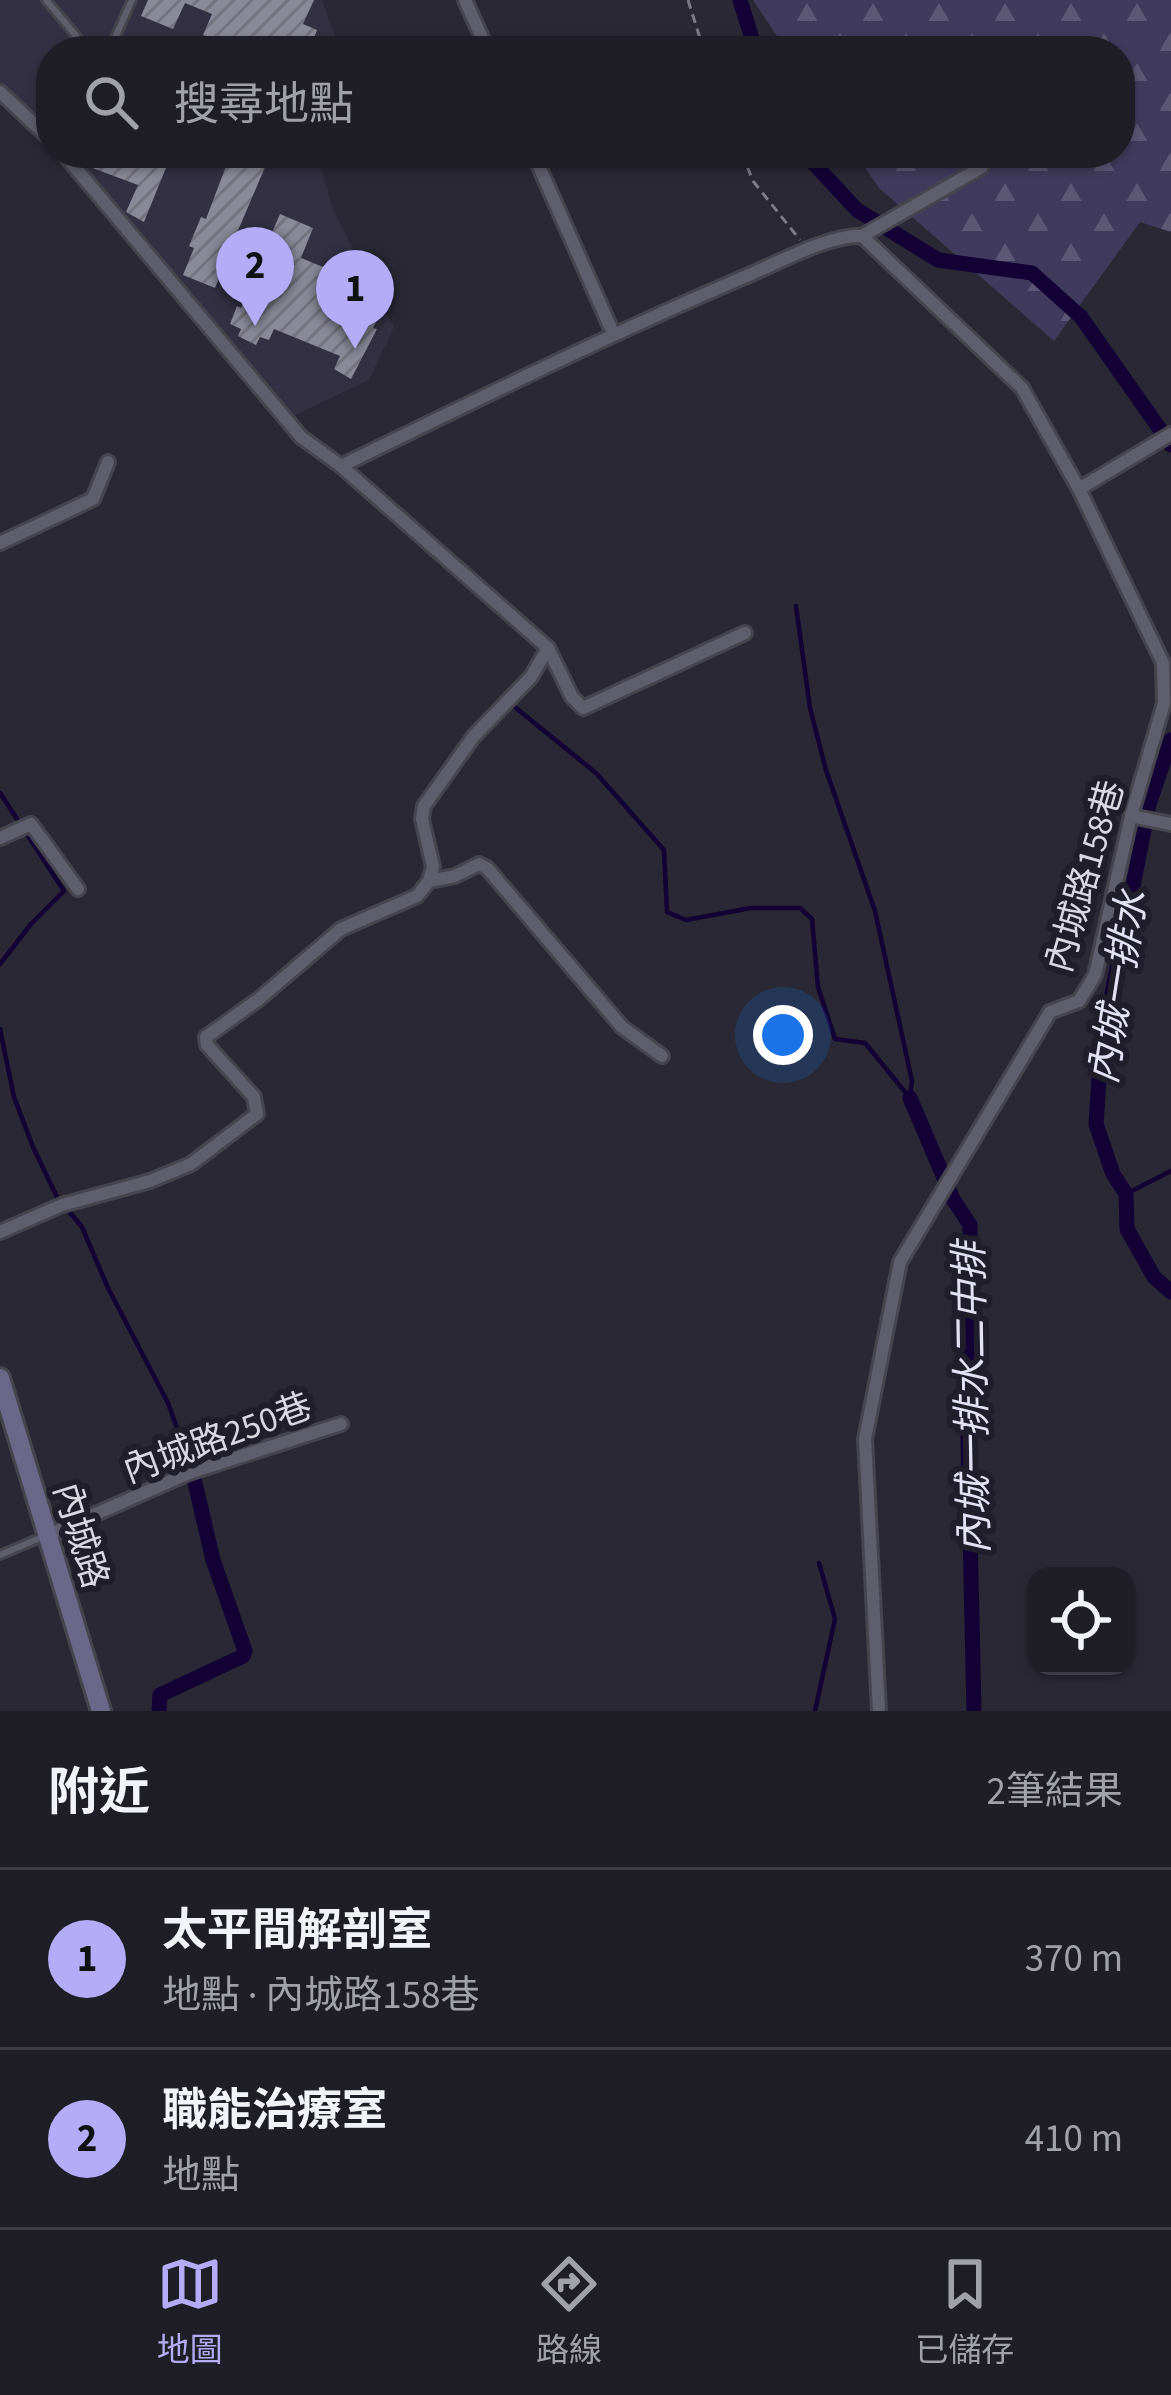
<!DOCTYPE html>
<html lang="zh-TW">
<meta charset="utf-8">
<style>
:root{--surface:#1f1e27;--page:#2c2b33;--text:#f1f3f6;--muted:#a1a2a7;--line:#3c3c44;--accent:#b5acf8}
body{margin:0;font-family:"Source Sans 3","Noto Sans TC",sans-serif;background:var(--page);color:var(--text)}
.controls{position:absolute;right:36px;bottom:36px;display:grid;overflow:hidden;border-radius:24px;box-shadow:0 3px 9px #0004}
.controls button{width:108px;height:108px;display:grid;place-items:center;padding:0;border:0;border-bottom:3px solid var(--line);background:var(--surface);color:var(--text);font:60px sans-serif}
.you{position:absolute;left:783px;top:1035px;width:42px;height:42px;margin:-30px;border:9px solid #fff;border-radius:50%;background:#1a73e8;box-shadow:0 0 0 18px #1a73e833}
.badge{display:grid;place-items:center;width:78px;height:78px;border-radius:50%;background:var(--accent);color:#111;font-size:39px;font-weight:700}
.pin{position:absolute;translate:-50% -99px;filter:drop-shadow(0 3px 6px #0008)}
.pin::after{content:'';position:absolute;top:63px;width:42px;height:36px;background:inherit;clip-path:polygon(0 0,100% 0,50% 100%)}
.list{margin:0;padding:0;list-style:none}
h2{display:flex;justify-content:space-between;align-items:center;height:156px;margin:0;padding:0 48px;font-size:51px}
h2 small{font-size:39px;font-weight:400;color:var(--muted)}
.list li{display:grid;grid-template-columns:78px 1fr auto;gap:36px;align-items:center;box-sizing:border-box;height:180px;padding:0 48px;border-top:3px solid var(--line)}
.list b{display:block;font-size:45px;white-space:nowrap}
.list p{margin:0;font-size:39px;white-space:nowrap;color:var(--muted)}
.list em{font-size:39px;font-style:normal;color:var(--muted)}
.icon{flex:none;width:66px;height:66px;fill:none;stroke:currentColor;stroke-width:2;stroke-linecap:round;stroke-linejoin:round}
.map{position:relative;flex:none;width:1171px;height:1711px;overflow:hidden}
.search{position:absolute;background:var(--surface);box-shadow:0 3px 9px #0004;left:36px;right:36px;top:36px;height:132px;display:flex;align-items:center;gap:30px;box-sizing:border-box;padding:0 42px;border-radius:48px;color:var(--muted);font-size:45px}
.sheet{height:516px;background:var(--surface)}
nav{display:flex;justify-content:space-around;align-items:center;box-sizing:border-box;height:168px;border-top:3px solid var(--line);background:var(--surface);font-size:33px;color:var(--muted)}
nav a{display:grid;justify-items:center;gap:6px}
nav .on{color:var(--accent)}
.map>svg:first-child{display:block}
.built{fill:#323042}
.forest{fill:url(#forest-firs)}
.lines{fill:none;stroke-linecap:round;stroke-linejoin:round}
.stream{stroke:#130136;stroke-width:4.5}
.canal{stroke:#130136;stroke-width:15}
.building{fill:url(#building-hatch)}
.lane-casing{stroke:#46454e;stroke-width:12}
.street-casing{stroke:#46454e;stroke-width:18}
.secondary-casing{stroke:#46454e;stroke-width:24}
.path{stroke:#7c7b85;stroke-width:3;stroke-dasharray:9 6;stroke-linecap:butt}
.lane{stroke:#5f5e6c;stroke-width:6}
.street{stroke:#5f5e6c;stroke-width:12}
.secondary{stroke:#6b6788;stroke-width:18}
.labels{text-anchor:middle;stroke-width:12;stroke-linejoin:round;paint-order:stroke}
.street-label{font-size:36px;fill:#d9d8e0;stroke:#1f1e2a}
.water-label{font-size:39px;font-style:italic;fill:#e3e2f5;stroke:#1f1e2a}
</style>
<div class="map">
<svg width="1171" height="1711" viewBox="0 0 1171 1711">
<defs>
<pattern id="forest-firs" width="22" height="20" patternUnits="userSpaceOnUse" patternTransform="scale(3)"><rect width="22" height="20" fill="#403b5d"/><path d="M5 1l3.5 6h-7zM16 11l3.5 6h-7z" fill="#5b5774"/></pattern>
<pattern id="building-hatch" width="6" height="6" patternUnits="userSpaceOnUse" patternTransform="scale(3)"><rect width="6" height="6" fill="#8a8998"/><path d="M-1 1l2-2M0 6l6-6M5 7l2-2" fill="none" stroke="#74737e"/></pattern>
</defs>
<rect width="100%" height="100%" fill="#292834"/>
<g class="built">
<polygon points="0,0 322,0 336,38 318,51 51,51 51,134 0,82"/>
<polygon points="69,153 316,153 334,212 394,327 369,380 291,417"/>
</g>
<polygon class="forest" points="753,0 1171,0 1171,232 1140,222 1054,341 879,188 855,153 1120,153 1120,51 787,51"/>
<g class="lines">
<g class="stream">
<polyline points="796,606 810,708 826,770 875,911 912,1081 910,1095"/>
<polyline points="516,708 596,773 664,850 667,912 686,920 751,908 800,908 812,919 818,987 835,1039 865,1043 910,1098"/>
<polyline points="0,793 64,891 31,924 0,964"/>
<polyline points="0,1029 14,1097 33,1147 57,1197 82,1227 108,1288 168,1403 192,1470"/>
<polyline points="1126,1194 1171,1171"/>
<polyline points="815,1711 835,1619 819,1563"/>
</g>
<g class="canal">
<polyline points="740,0 756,51"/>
<polyline points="804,153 857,210 938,260 1032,273 1081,317 1171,445"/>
<polyline points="1171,740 1149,804 1101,1050 1096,1124 1113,1174 1126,1194 1127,1229 1154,1277 1171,1292"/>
<polyline points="910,1098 953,1199 970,1225 968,1441 974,1711"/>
<polyline points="159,1711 160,1695 243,1656 245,1651 213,1560 192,1470"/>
</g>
</g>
<g class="building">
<polygon points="148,0 314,0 303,24 317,30 309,51 243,51 203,35 212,14 185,3 173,29 141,16"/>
<polygon points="77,153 172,153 144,222 126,212 138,185 87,166"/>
<polygon points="231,153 271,153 237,233 266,246 280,214 313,228 301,258 350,278 336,313 358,322 367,305 375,309 377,320 373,328 377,329 351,379 334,369 340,356 274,329 269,340 260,337 256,345 238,336 241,329 230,324 237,306 241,308 257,269 228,257 215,288 183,275 194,248 189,246 201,217 206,219"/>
</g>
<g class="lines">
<g class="lane-casing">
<g id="lane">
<polyline points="46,0 89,51"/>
<polyline points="109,51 132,0"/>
<polyline points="0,1555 47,1535"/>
</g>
</g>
<g class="street-casing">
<g id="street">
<polyline points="465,0 488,51"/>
<polyline points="0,92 51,140"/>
<polyline points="63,153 301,437 341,466 548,648 572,697 583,708 745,633"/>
<polyline points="533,153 613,333"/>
<polyline points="862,236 982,167"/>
<path d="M341,466C474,401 606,336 742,278C774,265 829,234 862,236L1022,388L1079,489L1163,663L1164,703L1131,816L1095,975L1079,1001L1050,1012L900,1262L865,1439L879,1711"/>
<polyline points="1079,489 1171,434"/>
<polyline points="0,543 93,499 108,462"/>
<polyline points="1131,816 1171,824"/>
<polyline points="0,838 31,824 78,889"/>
<polyline points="429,881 455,876 479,864 487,868 622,1027 662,1056"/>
<polyline points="0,1232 62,1205 150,1181 191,1164 257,1114 254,1097 207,1045 206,1037 259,999 341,929 417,896 429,881 433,867 422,819 424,806 474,736 531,677 548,648"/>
<polyline points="48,1535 189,1473 341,1424"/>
</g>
</g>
<g class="secondary-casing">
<polyline id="secondary" points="0,1378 101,1711"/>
</g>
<g class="path">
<polyline points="688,0 704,51"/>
<polyline points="742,153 753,181 800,240"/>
</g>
<use href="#lane" class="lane"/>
<use href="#street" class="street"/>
<use href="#secondary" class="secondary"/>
</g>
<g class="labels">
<g class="street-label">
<text transform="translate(1084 876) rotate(-74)" y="13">內城路158巷</text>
<text transform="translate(217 1437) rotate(-20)" y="13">內城路250巷</text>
<text transform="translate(82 1535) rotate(73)" y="13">內城路</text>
</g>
<g class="water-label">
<text transform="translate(1117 987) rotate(-81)" y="14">內城一排水</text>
<text transform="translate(971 1398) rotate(-91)" y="14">內城一排水二中排</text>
</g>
</g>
</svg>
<div class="controls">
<button><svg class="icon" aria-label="locate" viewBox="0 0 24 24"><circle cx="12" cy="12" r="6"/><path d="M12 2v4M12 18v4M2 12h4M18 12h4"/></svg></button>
</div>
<div class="you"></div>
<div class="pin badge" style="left:355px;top:349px">1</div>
<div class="pin badge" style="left:255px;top:326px">2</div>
<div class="search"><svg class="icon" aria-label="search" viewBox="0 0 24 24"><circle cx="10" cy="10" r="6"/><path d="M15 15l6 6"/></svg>搜尋地點</div>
</div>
<section class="sheet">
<h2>附近<small>2筆結果</small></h2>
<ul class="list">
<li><span class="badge">1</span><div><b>太平間解剖室</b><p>地點 · 內城路158巷</p></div><em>370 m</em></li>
<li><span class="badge">2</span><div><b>職能治療室</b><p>地點</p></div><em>410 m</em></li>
</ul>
</section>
<nav>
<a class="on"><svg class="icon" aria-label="map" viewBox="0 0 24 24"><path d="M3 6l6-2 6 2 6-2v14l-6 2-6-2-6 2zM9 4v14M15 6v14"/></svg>地圖</a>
<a><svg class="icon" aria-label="directions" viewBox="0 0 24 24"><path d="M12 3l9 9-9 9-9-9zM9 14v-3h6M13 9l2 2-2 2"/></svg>路線</a>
<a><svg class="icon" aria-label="saved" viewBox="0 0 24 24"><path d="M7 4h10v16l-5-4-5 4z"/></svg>已儲存</a>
</nav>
